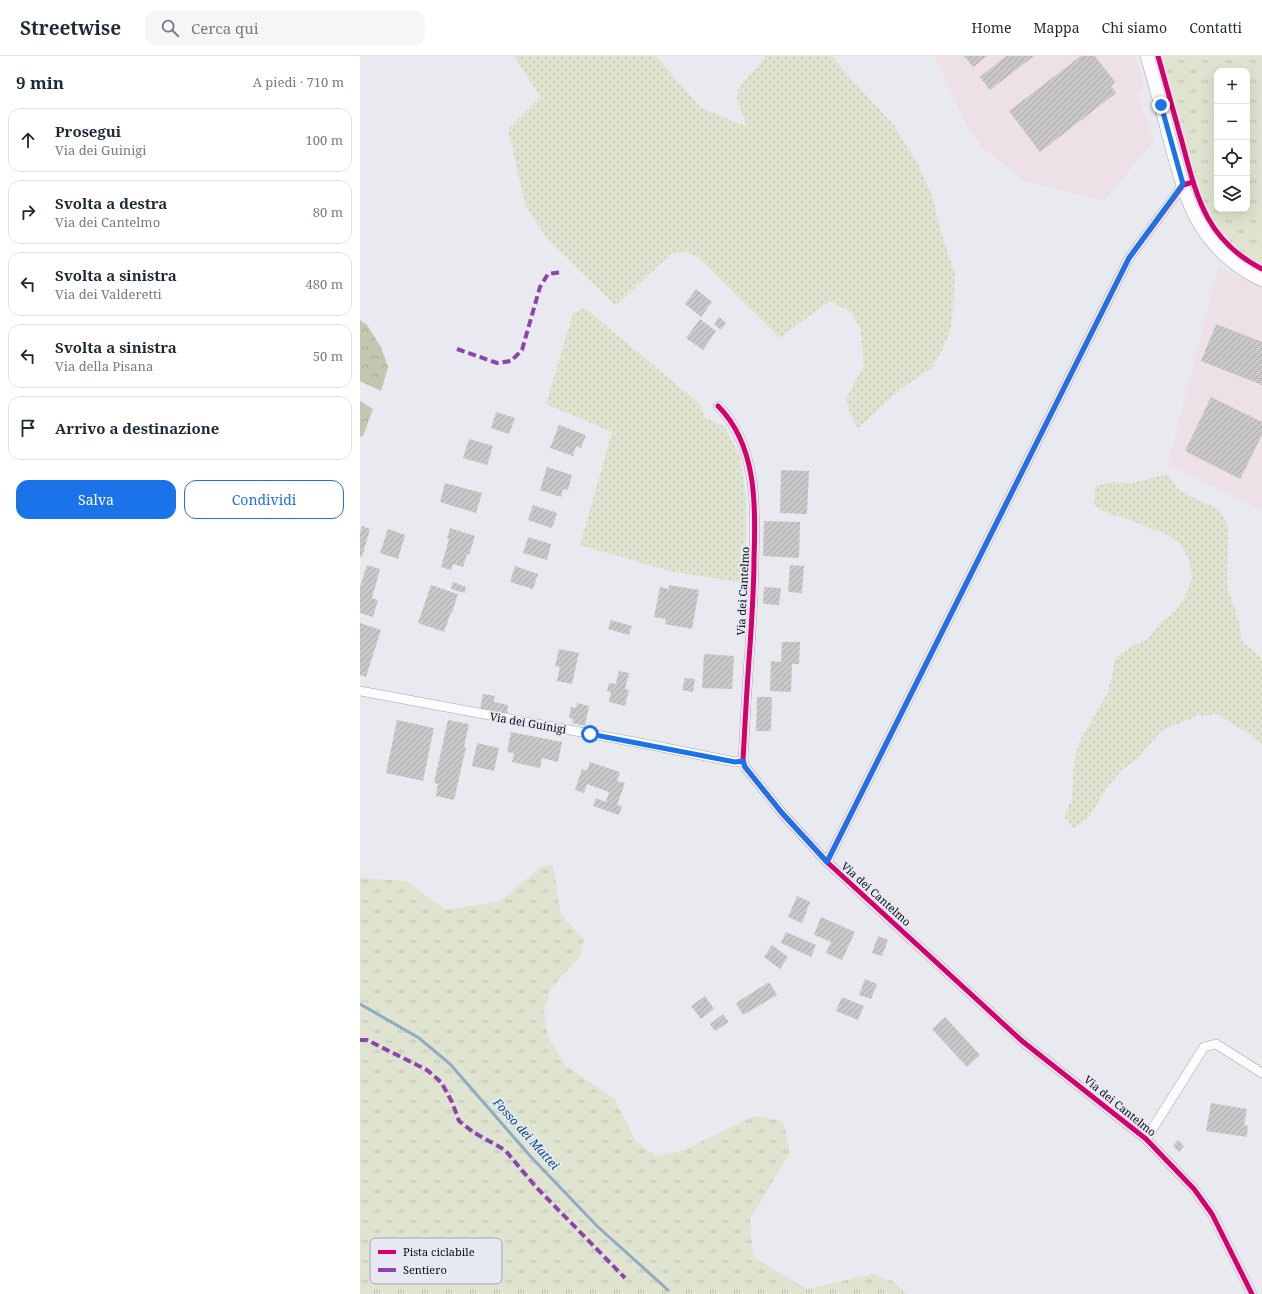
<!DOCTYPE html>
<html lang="it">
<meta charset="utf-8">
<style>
:root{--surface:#fff;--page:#f6f6f7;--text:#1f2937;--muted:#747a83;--line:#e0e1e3;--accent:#1a73e8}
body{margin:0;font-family:"Noto Serif",serif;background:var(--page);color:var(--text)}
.controls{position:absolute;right:12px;top:12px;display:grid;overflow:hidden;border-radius:8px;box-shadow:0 4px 16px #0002}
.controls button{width:36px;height:36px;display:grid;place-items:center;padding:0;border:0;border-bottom:1px solid var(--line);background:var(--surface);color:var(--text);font:20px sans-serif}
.stop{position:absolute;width:12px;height:12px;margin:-9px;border:3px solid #1a73e8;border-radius:50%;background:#fff}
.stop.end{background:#1a73e8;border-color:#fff;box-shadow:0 1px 4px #0008}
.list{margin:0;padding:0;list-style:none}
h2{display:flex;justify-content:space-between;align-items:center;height:52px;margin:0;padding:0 16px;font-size:17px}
h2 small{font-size:13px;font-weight:400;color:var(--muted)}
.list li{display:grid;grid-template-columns:26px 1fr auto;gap:12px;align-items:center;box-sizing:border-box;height:64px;margin:0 8px 8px;padding:0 8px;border:1px solid var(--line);border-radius:12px}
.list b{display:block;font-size:15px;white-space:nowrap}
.list p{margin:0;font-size:13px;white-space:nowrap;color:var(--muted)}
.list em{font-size:13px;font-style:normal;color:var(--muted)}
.actions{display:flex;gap:8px;padding:12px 16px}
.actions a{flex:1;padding:9px 0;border:1px solid var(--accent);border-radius:12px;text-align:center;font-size:14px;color:var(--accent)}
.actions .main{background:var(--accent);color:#fff}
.icon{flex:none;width:22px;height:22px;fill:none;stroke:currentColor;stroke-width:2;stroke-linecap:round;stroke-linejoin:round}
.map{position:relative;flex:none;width:902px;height:1238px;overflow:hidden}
header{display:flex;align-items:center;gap:24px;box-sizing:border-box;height:56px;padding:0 20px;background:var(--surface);border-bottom:1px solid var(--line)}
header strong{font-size:19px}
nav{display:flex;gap:22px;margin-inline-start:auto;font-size:14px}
.search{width:280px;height:36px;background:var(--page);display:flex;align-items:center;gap:10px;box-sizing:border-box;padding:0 14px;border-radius:12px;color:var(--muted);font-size:15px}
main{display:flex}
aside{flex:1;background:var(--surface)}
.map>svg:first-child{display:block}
.commercial{fill:#ede0e7}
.grass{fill:url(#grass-dots)}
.forest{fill:url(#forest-crowns)}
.park{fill:url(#park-tufts);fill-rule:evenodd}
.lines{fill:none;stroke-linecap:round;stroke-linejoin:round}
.stream{stroke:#90acc5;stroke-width:3}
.building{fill:url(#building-hatch)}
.minor-casing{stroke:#a4a4a8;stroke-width:10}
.secondary-casing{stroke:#a4a4a8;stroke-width:14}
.minor{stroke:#fcfcfd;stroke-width:9}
.secondary{stroke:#fcfcfd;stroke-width:13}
.quiet{stroke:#8e44ad;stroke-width:4;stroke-dasharray:8 4;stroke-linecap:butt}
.cycleway-casing{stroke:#e6e8f3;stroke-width:8}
.cycleway{stroke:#d6006c;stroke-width:5}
.route{stroke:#1a73e8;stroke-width:5}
.labels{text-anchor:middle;stroke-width:4;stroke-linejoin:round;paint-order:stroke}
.street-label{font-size:11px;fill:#0c0c10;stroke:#e6e8f3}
.water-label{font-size:12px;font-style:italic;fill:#054c77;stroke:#e6e8f3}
.key{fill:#e6e8f3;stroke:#a5a6af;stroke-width:1}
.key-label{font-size:11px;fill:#0c0c10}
</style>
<header>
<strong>Streetwise</strong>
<div class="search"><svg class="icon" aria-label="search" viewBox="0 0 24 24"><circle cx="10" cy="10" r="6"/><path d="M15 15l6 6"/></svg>Cerca qui</div>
<nav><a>Home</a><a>Mappa</a><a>Chi siamo</a><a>Contatti</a></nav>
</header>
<main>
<aside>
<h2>9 min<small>A piedi · 710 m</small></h2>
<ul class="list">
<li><svg class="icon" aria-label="ahead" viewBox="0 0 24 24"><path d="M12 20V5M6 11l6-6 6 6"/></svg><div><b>Prosegui</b><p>Via dei Guinigi</p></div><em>100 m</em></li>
<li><svg class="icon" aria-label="right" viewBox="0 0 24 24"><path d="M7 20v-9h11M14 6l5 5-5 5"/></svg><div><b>Svolta a destra</b><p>Via dei Cantelmo</p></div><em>80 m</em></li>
<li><svg class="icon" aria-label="left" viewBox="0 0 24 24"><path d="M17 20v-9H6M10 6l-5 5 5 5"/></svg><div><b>Svolta a sinistra</b><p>Via dei Valderetti</p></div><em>480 m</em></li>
<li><svg class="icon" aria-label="left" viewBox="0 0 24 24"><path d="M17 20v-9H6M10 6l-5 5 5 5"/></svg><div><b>Svolta a sinistra</b><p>Via della Pisana</p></div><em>50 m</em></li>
<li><svg class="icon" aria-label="arrive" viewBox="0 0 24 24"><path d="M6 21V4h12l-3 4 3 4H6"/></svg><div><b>Arrivo a destinazione</b></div></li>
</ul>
<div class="actions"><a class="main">Salva</a><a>Condividi</a></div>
</aside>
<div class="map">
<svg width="902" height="1238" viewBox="0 0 902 1238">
<defs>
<pattern id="grass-dots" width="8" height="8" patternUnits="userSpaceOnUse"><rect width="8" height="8" fill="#dfe4d0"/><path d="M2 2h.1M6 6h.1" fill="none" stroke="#bec2b2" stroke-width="1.8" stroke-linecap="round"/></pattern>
<pattern id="forest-crowns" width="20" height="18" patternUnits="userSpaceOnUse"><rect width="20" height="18" fill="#c2c8b0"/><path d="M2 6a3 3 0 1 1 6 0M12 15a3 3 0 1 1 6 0" fill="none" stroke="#a6ab96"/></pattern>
<pattern id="park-tufts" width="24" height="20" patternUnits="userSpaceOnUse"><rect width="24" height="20" fill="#dfe4d0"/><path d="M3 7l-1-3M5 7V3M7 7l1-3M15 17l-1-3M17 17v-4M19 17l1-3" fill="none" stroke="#bec2b2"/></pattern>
<pattern id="building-hatch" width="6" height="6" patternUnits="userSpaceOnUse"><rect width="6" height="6" fill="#c9c7c8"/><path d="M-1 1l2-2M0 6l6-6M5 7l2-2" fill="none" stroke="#abaaab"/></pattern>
</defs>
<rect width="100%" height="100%" fill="#e9eaf0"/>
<g class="commercial">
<polygon points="575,0 775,0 784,30 778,39 794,85 744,145 665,125 623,92 607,69 583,19"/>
<polygon points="858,210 902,232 902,454 808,409"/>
</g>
<g class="grass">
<path d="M154,0H296L340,51L386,70C385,61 377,49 377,40C377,25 401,13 405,0H472L497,30L534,69L558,108L573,143L582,180L595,218L593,257L590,276L582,294L573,311L541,333L498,372L491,360L486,343L504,309L500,272L491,256L470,245L420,282L338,201L325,196L311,198L256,250L185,180L165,148L148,73L180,41Z"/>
<polygon points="225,252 341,349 345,362 364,370 380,400 386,442 385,527 313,516 220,489 252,376 186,348 213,257"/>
<polygon points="808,418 819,434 840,445 859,453 868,470 867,529 879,566 882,585 902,603 902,688 889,678 857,658 838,660 802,674 777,703 761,715 748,730 729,761 714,773 704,760 712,743 714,705 719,686 747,638 752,620 755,602 770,591 788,583 799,568 814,556 825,541 832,523 829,503 819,487 804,477 786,471 769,463 751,459 734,449 735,430 753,426 772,427"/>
</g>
<g class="forest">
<polygon points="0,264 7,269 21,291 28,311 21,335 0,325"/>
<polygon points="0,345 13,353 3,380 0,381"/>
</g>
<g class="park">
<path d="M800,0H902V211C871,198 850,167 838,137ZM857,15H887V153H857Z"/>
<polygon points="193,809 201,859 224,883 220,901 191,932 184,954 188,981 206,1010 254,1042 276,1085 296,1100 324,1094 394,1060 423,1065 430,1097 390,1163 393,1201 447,1233 512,1218 532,1225 546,1238 0,1238 0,822 46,825 86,854 140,845 181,811"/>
</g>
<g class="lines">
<polyline class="stream" points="0,948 59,982 90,1008 171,1101 238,1171 308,1234"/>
</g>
<g class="building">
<polygon points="604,0 627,0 613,11"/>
<polygon points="646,0 674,0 630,34 620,21"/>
<polygon points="721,0 735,0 755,26 751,30 756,37 680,96 649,55"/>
<polygon points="336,233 352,246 341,261 325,248"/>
<polygon points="359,261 366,267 361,274 354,268"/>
<polygon points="340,263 356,275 343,294 326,282"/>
<polygon points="856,268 902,286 902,329 841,305"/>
<polygon points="851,341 902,366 902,379 880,423 825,395"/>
<polygon points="136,356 155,362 149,378 131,372"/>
<polygon points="199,369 226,379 221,392 216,390 213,400 190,392"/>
<polygon points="109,383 133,390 127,409 103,402"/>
<polygon points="187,411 212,419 208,434 203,433 201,441 180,434"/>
<polygon points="421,414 449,415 447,458 420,457"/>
<polygon points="85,427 122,437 116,457 80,446"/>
<polygon points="173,449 197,457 192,472 168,464"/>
<polygon points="404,465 440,466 439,502 403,500"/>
<polygon points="2,470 10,473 2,501 0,500 0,477"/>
<polygon points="90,472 115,480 109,499 107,498 103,511 93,508 91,514 81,511 89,483 87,482"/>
<polygon points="28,473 45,479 38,503 20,497"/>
<polygon points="168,481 191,488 187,504 163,497"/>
<polygon points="7,509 20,513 12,542 18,544 13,561 0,557 0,531"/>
<polygon points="430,509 444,510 442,537 428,536"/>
<polygon points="155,510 178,518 173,533 150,526"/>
<polygon points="93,526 106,531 105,537 91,533"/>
<polygon points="71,529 98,538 92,557 91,556 84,576 58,567"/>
<polygon points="309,529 339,534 332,573 305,568 306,563 294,561 300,531 309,533"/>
<polygon points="404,531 421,532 419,549 403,548"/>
<polygon points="251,564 272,570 269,579 248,573"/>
<polygon points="0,567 21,574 6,621 0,619"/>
<polygon points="422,586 440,586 439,608 432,608 431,636 410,635 411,605 421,606"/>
<polygon points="199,593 219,597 212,628 197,625 200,611 195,610"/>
<polygon points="344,598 374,600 372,633 342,632"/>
<polygon points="259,615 269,617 265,633 269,634 265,650 249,646 251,636 247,635 249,627 256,628"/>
<polygon points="325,622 335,623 333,636 322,634"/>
<polygon points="123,638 135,640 134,646 148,649 147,659 120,654"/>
<polygon points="397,641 412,641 411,675 396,675"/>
<polygon points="217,647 229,650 225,670 212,667 213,663 209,662 211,651 216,652"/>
<polygon points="37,664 74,672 63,725 26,717"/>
<polygon points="88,664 109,668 104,691 106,691 94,744 76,740 78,728 74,727"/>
<polygon points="151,676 202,686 198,706 182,702 180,712 152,706 154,697 147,696"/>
<polygon points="117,687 139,692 134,715 112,710"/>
<polygon points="230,706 260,716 257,725 265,727 257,749 262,750 259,759 233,750 236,742 246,746 249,736 227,728 224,737 215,734 222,713 227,715"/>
<polygon points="437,840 450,846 442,867 428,861"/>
<polygon points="461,861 495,876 482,904 466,897 471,886 454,879"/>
<polygon points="426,876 456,889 451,901 421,887"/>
<polygon points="518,880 528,884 522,900 512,897"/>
<polygon points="412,889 428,901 420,913 404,901"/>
<polygon points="505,923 517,928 511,943 499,939"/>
<polygon points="409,926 417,939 383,959 376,947"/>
<polygon points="345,940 354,953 341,963 331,950"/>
<polygon points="482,941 504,950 498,964 476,955"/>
<polygon points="363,958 369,966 355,975 350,968"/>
<polygon points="585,961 620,999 607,1011 572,973"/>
<polygon points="851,1047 887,1053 884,1069 888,1070 887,1081 846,1075"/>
<polygon points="818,1084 824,1090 819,1096 813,1090"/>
</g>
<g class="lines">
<g class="minor-casing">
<g id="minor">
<path d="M358,350C397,389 396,450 394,502C394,531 392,560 390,590C387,628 385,667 383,705L385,711L422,757L467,806L662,985L786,1083L834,1133L852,1158L892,1238"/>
<polyline points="0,635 291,689 375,706 383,705"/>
<polyline points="467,806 769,202 823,129"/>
<polyline points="786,1083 844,991 856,988 902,1017"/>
</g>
</g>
<g class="secondary-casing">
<path id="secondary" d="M787,0C797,34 806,69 815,103C822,126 828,150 841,170C856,194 877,212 902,224"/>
</g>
<use href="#minor" class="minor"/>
<use href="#secondary" class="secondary"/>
<g class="quiet">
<polyline points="97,293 137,307 151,305 162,294 180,231 188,218 203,216"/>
<polyline points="0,984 7,984 67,1014 81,1026 92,1046 99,1065 113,1076 145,1094 176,1131 265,1222"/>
</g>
<g class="cycleway-casing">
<g id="cycleway">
<path d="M798,0C806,29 814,57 822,86C837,142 846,184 902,213"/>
<path d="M358,350C397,389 396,450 394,502C394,531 392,560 390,590C387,628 385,667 383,705L385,711L422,757L467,806L662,985L786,1083L834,1133L852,1158L892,1238"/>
<polyline points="467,806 769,202 823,129 833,126"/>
</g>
</g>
<use href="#cycleway" class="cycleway"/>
</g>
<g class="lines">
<polyline class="route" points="230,678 375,706 383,705 385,711 422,757 467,806 769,202 823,128 801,49"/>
</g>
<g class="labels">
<g class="street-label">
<text transform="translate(383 535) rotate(-87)" y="4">Via dei Cantelmo</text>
<text transform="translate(168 667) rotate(10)" y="4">Via dei Guinigi</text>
<text transform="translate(516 838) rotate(42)" y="4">Via dei Cantelmo</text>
<text transform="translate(760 1050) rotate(39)" y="4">Via dei Cantelmo</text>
</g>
<g class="water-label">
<text transform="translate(166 1078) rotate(48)" y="4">Fosso dei Mattei</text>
</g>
</g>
<rect x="10" y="1182" width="132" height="46" rx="6" class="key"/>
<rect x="18" y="1194" width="18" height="4" fill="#d6006c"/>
<rect x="18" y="1212" width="18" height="4" fill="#8e44ad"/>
<g class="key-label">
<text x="43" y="1200">Pista ciclabile</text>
<text x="43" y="1218">Sentiero</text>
</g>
</svg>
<div class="controls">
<button>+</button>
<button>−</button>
<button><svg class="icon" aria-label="locate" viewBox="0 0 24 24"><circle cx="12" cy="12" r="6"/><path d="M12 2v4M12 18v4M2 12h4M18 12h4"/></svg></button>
<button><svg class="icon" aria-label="layers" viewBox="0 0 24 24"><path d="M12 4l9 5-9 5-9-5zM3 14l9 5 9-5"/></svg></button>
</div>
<div class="stop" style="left:230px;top:678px"></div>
<div class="stop end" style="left:801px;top:49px"></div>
</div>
</main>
